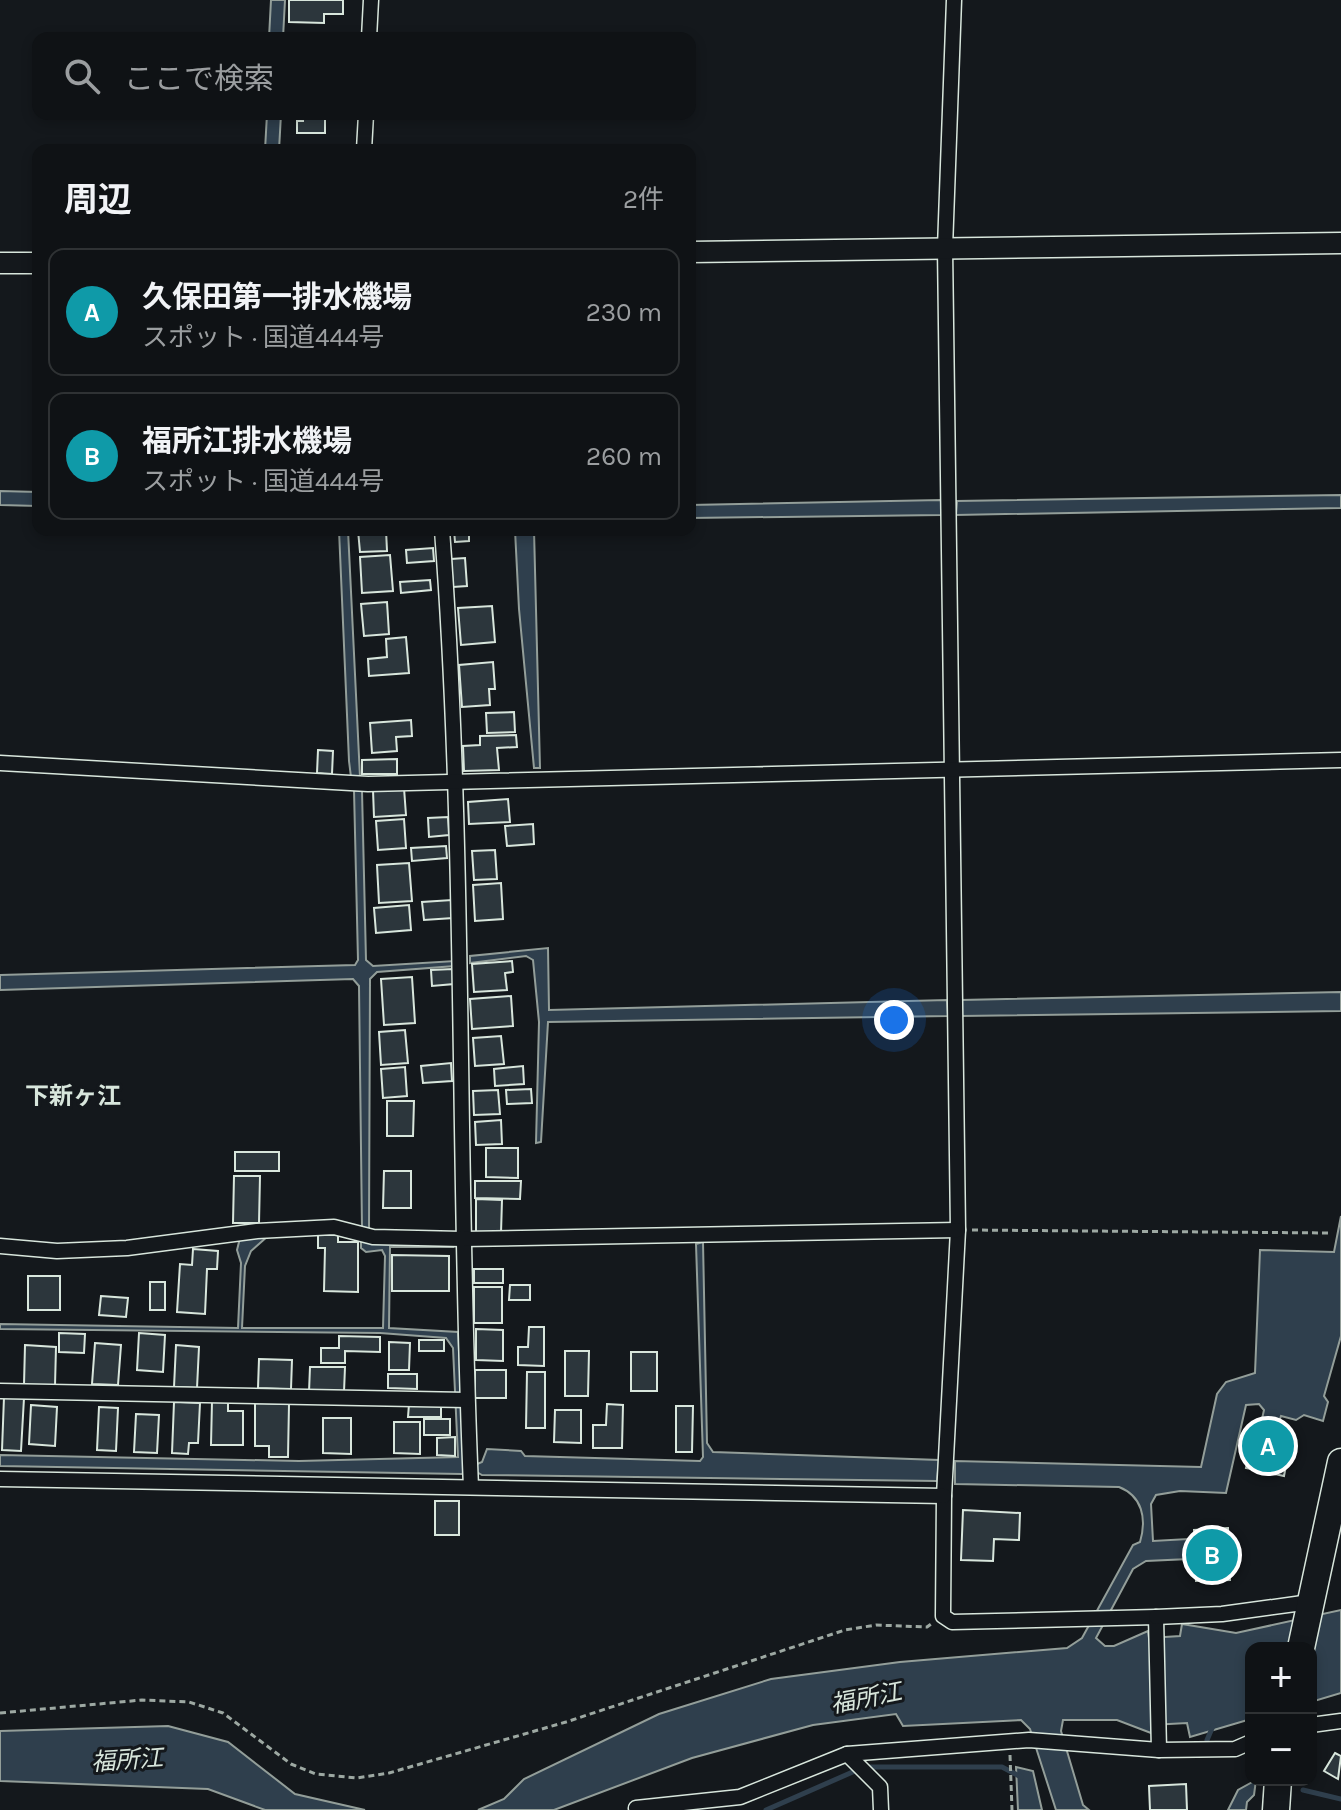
<!DOCTYPE html>
<html lang="ja">
<meta charset="utf-8">
<style>
:root{--surface:#0f1215;--page:#181b1e;--text:#f1f3f6;--muted:#9b9ea0;--line:#2f3234;--accent:#ea580c}
body{margin:0;font-family:Karla,"Noto Sans JP",sans-serif;background:var(--page);color:var(--text)}
.controls{position:absolute;right:24px;bottom:24px;display:grid;overflow:hidden;border-radius:16px;box-shadow:0 4px 12px #0003}
.controls button{width:72px;height:72px;display:grid;place-items:center;padding:0;border:0;border-bottom:2px solid var(--line);background:var(--surface);color:var(--text);font:40px sans-serif}
.you{position:absolute;left:894px;top:1020px;width:28px;height:28px;margin:-20px;border:6px solid #fff;border-radius:50%;background:#1a73e8;box-shadow:0 0 0 12px #1a73e833}
.badge{display:grid;place-items:center;width:52px;height:52px;border-radius:50%;background:var(--accent);color:#fff;font-size:26px;font-weight:700}
.pin{position:absolute;translate:-50% -50%;border:4px solid #fff;box-shadow:0 2px 8px #0006}
.list{margin:0;padding:0;list-style:none}
h2{display:flex;justify-content:space-between;align-items:center;height:104px;margin:0;padding:0 32px;font-size:34px}
h2 small{font-size:26px;font-weight:400;color:var(--muted)}
.list li{display:grid;grid-template-columns:52px 1fr auto;gap:24px;align-items:center;box-sizing:border-box;height:128px;margin:0 16px 16px;padding:0 16px;border:2px solid var(--line);border-radius:16px}
.list b{display:block;font-size:30px;white-space:nowrap}
.list p{margin:0;font-size:26px;white-space:nowrap;color:var(--muted)}
.list em{font-size:26px;font-style:normal;color:var(--muted)}
.icon{flex:none;width:44px;height:44px;fill:none;stroke:currentColor;stroke-width:2;stroke-linecap:round;stroke-linejoin:round}
.map{position:relative;flex:none;width:1341px;height:1810px;overflow:hidden}
.search{position:absolute;background:var(--surface);box-shadow:0 4px 12px #0003;left:32px;top:32px;width:664px;height:88px;display:flex;align-items:center;gap:20px;box-sizing:border-box;padding:0 28px;border-radius:16px;color:var(--muted);font-size:30px}
.panel{position:absolute;background:var(--surface);box-shadow:0 4px 12px #0003;left:32px;top:144px;width:664px;height:392px;border-radius:16px}
.map>svg:first-child{display:block}
.water{fill:#2f3f4d;stroke:#939e99;stroke-width:2}
.lines{fill:none;stroke-linecap:round;stroke-linejoin:round}
.stream{stroke:#2f3f4d;stroke-width:5}
.building{fill:#2c363c;stroke:#d8e6dc;stroke-width:2}
.street-casing{stroke:#d8e6dc;stroke-width:17}
.secondary-casing{stroke:#d8e6dc;stroke-width:23}
.highway-casing{stroke:#d8e6dc;stroke-width:29}
.path{stroke:#9da8a2;stroke-width:3;stroke-dasharray:6 4;stroke-linecap:butt}
.street{stroke:#14181c;stroke-width:14}
.secondary{stroke:#14181c;stroke-width:20}
.highway{stroke:#14181c;stroke-width:26}
.labels{text-anchor:middle;stroke-width:6;stroke-linejoin:round;paint-order:stroke}
.neighbourhood-label{font-size:24px;font-weight:bold;fill:#d8e6dc;stroke:#14181c}
.water-label{font-size:24px;font-style:italic;fill:#d8e6dc;stroke:#14181c}
</style>
<div class="map">
<svg width="1341" height="1810" viewBox="0 0 1341 1810">
<rect width="100%" height="100%" fill="#14181c"/>
<g class="water">
<polygon points="271,0 285,0 283,38 269,38"/>
<polygon points="267,114 281,114 279,150 265,150"/>
<polygon points="0,491 38,492 38,506 0,505"/>
<polygon points="1341,495 1341,508 956,515 957,501"/>
<polygon points="941,500 941,515 690,518 690,505"/>
<polygon points="339,530 348,530 360,777 351,777 349,761"/>
<polygon points="515,530 534,530 540,768 534,768 519,609"/>
<polygon points="354,790 362,791 366,960 373,966 455,961 455,966 377,972 370,979 369,1230 362,1229 359,986 353,979 0,990 0,975 355,965 358,960"/>
<polygon points="548,948 549,1010 947,1000 948,1016 548,1022 541,1142 536,1143 539,1022 533,960 526,956 470,963 470,956"/>
<polygon points="1341,992 1341,1011 961,1016 961,1000"/>
<path d="M1341,1216V1336L1324,1396L1328,1402L1323,1421L1304,1415L1296,1420L1281,1416L1279,1422L1262,1419L1264,1410L1259,1404L1246,1405L1226,1493L1180,1491L1156,1495L1151,1504L1153,1541L1188,1539L1189,1559L1146,1561L1133,1569L1096,1638L1105,1646H1114L1148,1631L1149,1638L1180,1636L1182,1624L1236,1633L1341,1610V1693L1311,1702V1648H1251V1719L1190,1737L1187,1723L1151,1725V1733L1117,1720H1063L1061,1731L1083,1805L1089,1810H1056L1030,1729L1021,1720L903,1726L896,1714L813,1725L692,1758L554,1810H478L504,1799L524,1779L659,1714L771,1679L900,1662L1067,1648L1082,1638L1133,1545L1140,1542C1147,1518 1142,1496 1119,1487L955,1484V1461L1201,1467L1217,1394L1226,1382L1255,1373L1260,1250L1334,1252Z"/>
<polygon points="268,1236 251,1251 245,1266 242,1328 383,1328 385,1256 382,1250 366,1252 361,1248 361,1240 451,1243 453,1247 390,1247 389,1328 458,1332 465,1470 462,1474 0,1466 0,1455 299,1461 458,1457 453,1348 446,1338 380,1333 0,1329 0,1324 238,1328 241,1263 237,1250 240,1238"/>
<polygon points="703,1242 707,1443 713,1452 939,1460 937,1481 482,1475 475,1471 475,1465 482,1462 487,1449 521,1451 525,1456 700,1461 703,1457 696,1244"/>
<polygon points="168,1726 228,1742 295,1794 365,1810 265,1810 208,1789 0,1781 0,1731"/>
<polygon points="1016,1767 1033,1771 1042,1810 1018,1810"/>
<polygon points="1256,1780 1254,1795 1247,1802 1246,1810 1228,1810 1238,1790"/>
</g>
<g class="lines">
<g class="stream">
<polyline points="1207,1740 1213,1726"/>
<polyline points="1303,1790 1341,1799"/>
<polyline points="766,1810 864,1767 1002,1767 1021,1777"/>
</g>
</g>
<g class="building">
<polygon points="289,0 343,0 343,14 324,14 324,23 289,22"/>
<polygon points="290,35 343,36 343,38 290,38"/>
<polygon points="303,114 325,114 325,133 297,133 297,121 303,121"/>
<polygon points="358,530 386,530 387,551 360,552"/>
<polygon points="454,530 469,530 469,541 455,542"/>
<polygon points="433,548 434,561 407,563 406,550"/>
<polygon points="390,555 393,591 362,593 360,557"/>
<polygon points="465,558 467,586 453,587 451,559"/>
<polygon points="430,580 431,590 401,593 400,582"/>
<polygon points="387,602 389,634 364,636 361,604"/>
<polygon points="492,606 495,642 461,645 458,608"/>
<polygon points="406,637 409,673 369,676 368,659 387,657 386,639"/>
<polygon points="493,662 495,689 489,689 490,705 462,707 459,665"/>
<polygon points="514,712 515,732 487,733 486,713"/>
<polygon points="411,720 412,736 396,737 397,751 372,753 370,723"/>
<polygon points="516,735 517,747 497,748 499,770 464,771 463,746 480,745 480,736"/>
<polygon points="318,750 333,751 332,774 317,773"/>
<polygon points="397,759 397,774 362,774 362,760"/>
<polygon points="404,788 406,815 374,817 373,790"/>
<polygon points="508,799 510,822 469,824 468,802"/>
<polygon points="448,817 449,835 429,837 428,818"/>
<polygon points="404,819 406,848 378,850 376,821"/>
<polygon points="533,824 534,844 507,846 505,826"/>
<polygon points="446,846 447,858 412,861 411,848"/>
<polygon points="495,850 497,879 474,880 472,851"/>
<polygon points="409,863 412,901 379,903 377,865"/>
<polygon points="501,883 503,919 475,921 473,885"/>
<polygon points="452,900 453,918 424,920 422,902"/>
<polygon points="409,905 411,930 376,933 374,908"/>
<polygon points="512,961 513,972 505,973 507,990 474,992 472,964"/>
<polygon points="453,969 454,984 432,986 431,970"/>
<polygon points="412,977 415,1023 384,1025 381,979"/>
<polygon points="511,996 513,1026 472,1029 470,999"/>
<polygon points="405,1030 408,1063 381,1065 379,1032"/>
<polygon points="501,1036 504,1064 475,1066 473,1038"/>
<polygon points="451,1063 452,1081 423,1083 421,1066"/>
<polygon points="523,1066 524,1084 495,1086 494,1069"/>
<polygon points="405,1067 407,1096 383,1098 381,1069"/>
<polygon points="531,1089 532,1103 507,1104 506,1090"/>
<polygon points="498,1090 500,1114 474,1115 473,1091"/>
<polygon points="387,1101 414,1101 413,1136 387,1136"/>
<polygon points="501,1120 502,1144 476,1145 475,1122"/>
<polygon points="486,1148 518,1148 518,1178 486,1177"/>
<rect x="235" y="1152" width="44" height="19"/>
<polygon points="384,1171 411,1171 411,1208 383,1208"/>
<polygon points="234,1176 260,1176 259,1223 233,1223"/>
<polygon points="475,1181 521,1181 520,1199 475,1198"/>
<polygon points="476,1199 502,1200 501,1233 476,1233"/>
<polygon points="318,1235 338,1235 338,1242 358,1242 358,1292 324,1291 325,1248 318,1248"/>
<polygon points="193,1249 218,1251 217,1269 207,1269 205,1314 177,1312 180,1264 192,1265"/>
<polygon points="392,1255 449,1256 449,1291 392,1291"/>
<rect x="474" y="1269" width="29" height="14"/>
<rect x="28" y="1276" width="32" height="34"/>
<rect x="150" y="1282" width="15" height="28"/>
<polygon points="510,1285 530,1285 530,1300 509,1300"/>
<rect x="474" y="1287" width="28" height="36"/>
<polygon points="101,1296 128,1298 126,1317 99,1315"/>
<polygon points="529,1327 544,1327 544,1366 518,1365 518,1347 528,1347"/>
<polygon points="476,1329 503,1330 503,1361 476,1360"/>
<polygon points="59,1333 85,1334 84,1353 59,1352"/>
<polygon points="139,1333 165,1335 163,1372 137,1370"/>
<polygon points="339,1336 380,1337 380,1352 345,1351 345,1363 321,1363 321,1348 339,1348"/>
<rect x="419" y="1340" width="25" height="11"/>
<polygon points="389,1342 410,1343 409,1370 389,1370"/>
<polygon points="95,1343 121,1345 118,1385 92,1384"/>
<polygon points="25,1345 56,1347 55,1386 24,1385"/>
<polygon points="176,1345 199,1347 197,1388 174,1387"/>
<polygon points="565,1351 589,1351 588,1396 565,1396"/>
<rect x="631" y="1352" width="26" height="39"/>
<polygon points="259,1359 292,1360 291,1389 258,1388"/>
<polygon points="310,1367 345,1367 344,1392 309,1392"/>
<rect x="475" y="1370" width="31" height="28"/>
<polygon points="527,1372 545,1372 545,1428 526,1428"/>
<polygon points="388,1374 417,1374 417,1389 388,1388"/>
<polygon points="4,1397 24,1398 21,1451 2,1450"/>
<polygon points="212,1401 228,1401 228,1411 243,1411 243,1445 211,1445"/>
<polygon points="174,1402 200,1403 198,1443 189,1443 188,1454 172,1453"/>
<polygon points="255,1403 289,1404 288,1457 269,1457 269,1446 255,1446"/>
<polygon points="409,1404 441,1404 441,1417 408,1417"/>
<polygon points="607,1404 623,1405 622,1448 593,1448 593,1425 606,1425"/>
<polygon points="31,1405 57,1407 55,1446 29,1444"/>
<polygon points="676,1406 693,1406 692,1452 676,1452"/>
<polygon points="99,1407 118,1408 116,1451 97,1450"/>
<polygon points="555,1410 581,1410 581,1443 554,1442"/>
<polygon points="136,1414 159,1415 157,1453 134,1452"/>
<polygon points="323,1418 351,1418 351,1454 323,1453"/>
<rect x="424" y="1419" width="26" height="16"/>
<polygon points="394,1422 420,1422 420,1454 394,1453"/>
<polygon points="1254,1431 1286,1437 1282,1454 1288,1455 1284,1476 1246,1468"/>
<polygon points="455,1437 455,1456 437,1455 437,1438"/>
<rect x="435" y="1501" width="24" height="34"/>
<polygon points="963,1510 1020,1513 1019,1540 994,1539 993,1561 961,1560"/>
<polygon points="1228,1528 1230,1580 1196,1581 1194,1530"/>
<polygon points="1335,1753 1341,1756 1338,1779 1324,1771"/>
<polygon points="1186,1784 1187,1810 1150,1810 1149,1786"/>
</g>
<g class="lines">
<g class="street-casing">
<g id="street">
<polyline points="954,0 945,248 958,1230 944,1496 943,1616 952,1622 1156,1617 1159,1750"/>
<polyline points="369,38 371,0"/>
<polyline points="364,150 366,114"/>
<path d="M442,530C466,849 457,1168 471,1487"/>
<polyline points="0,763 368,784 1341,760"/>
<polyline points="0,1246 57,1251 127,1248 257,1231 334,1227 373,1237 462,1239 958,1230"/>
<polyline points="0,1391 467,1400"/>
<polyline points="0,1479 944,1496"/>
<polyline points="1156,1617 1222,1614 1310,1602"/>
<polyline points="1311,1725 1341,1721"/>
<polyline points="847,1754 880,1787 881,1810"/>
<polyline points="636,1808 740,1797 847,1754 1029,1740 1159,1750 1235,1749 1251,1742"/>
</g>
</g>
<g class="secondary-casing">
<g id="secondary">
<polyline points="690,252 1341,243"/>
<polyline points="0,263 38,263"/>
</g>
</g>
<g class="highway-casing">
<g id="highway">
<polyline points="1301,1648 1341,1462"/>
<polyline points="1276,1810 1278,1780"/>
</g>
</g>
<g class="path">
<polyline points="972,1230 1332,1233"/>
<polyline points="0,1713 142,1700 189,1702 223,1713 291,1764 316,1774 357,1778 389,1773 566,1722 845,1630 876,1625 927,1627 931,1624"/>
<polyline points="1010,1755 1012,1810"/>
</g>
<use href="#street" class="street"/>
<use href="#secondary" class="secondary"/>
<use href="#highway" class="highway"/>
</g>
<g class="labels">
<g class="neighbourhood-label">
<text x="73" y="1104">下新ヶ江</text>
</g>
<g class="water-label">
<text transform="translate(866 1698) rotate(-11)" y="8">福所江</text>
<text transform="translate(127 1760) rotate(-4)" y="8">福所江</text>
</g>
</g>
</svg>
<div class="controls">
<button>+</button>
<button>−</button>
</div>
<div class="you"></div>
<div class="pin badge" style="left:1268px;top:1446px;background:#0f9aa8">A</div>
<div class="pin badge" style="left:1212px;top:1555px;background:#0f9aa8">B</div>
<div class="search"><svg class="icon" aria-label="search" viewBox="0 0 24 24"><circle cx="10" cy="10" r="6"/><path d="M15 15l6 6"/></svg>ここで検索</div>
<section class="panel">
<h2>周辺<small>2件</small></h2>
<ul class="list">
<li><span class="badge" style="background:#0f9aa8">A</span><div><b>久保田第一排水機場</b><p>スポット · 国道444号</p></div><em>230 m</em></li>
<li><span class="badge" style="background:#0f9aa8">B</span><div><b>福所江排水機場</b><p>スポット · 国道444号</p></div><em>260 m</em></li>
</ul>
</section>
</div>
